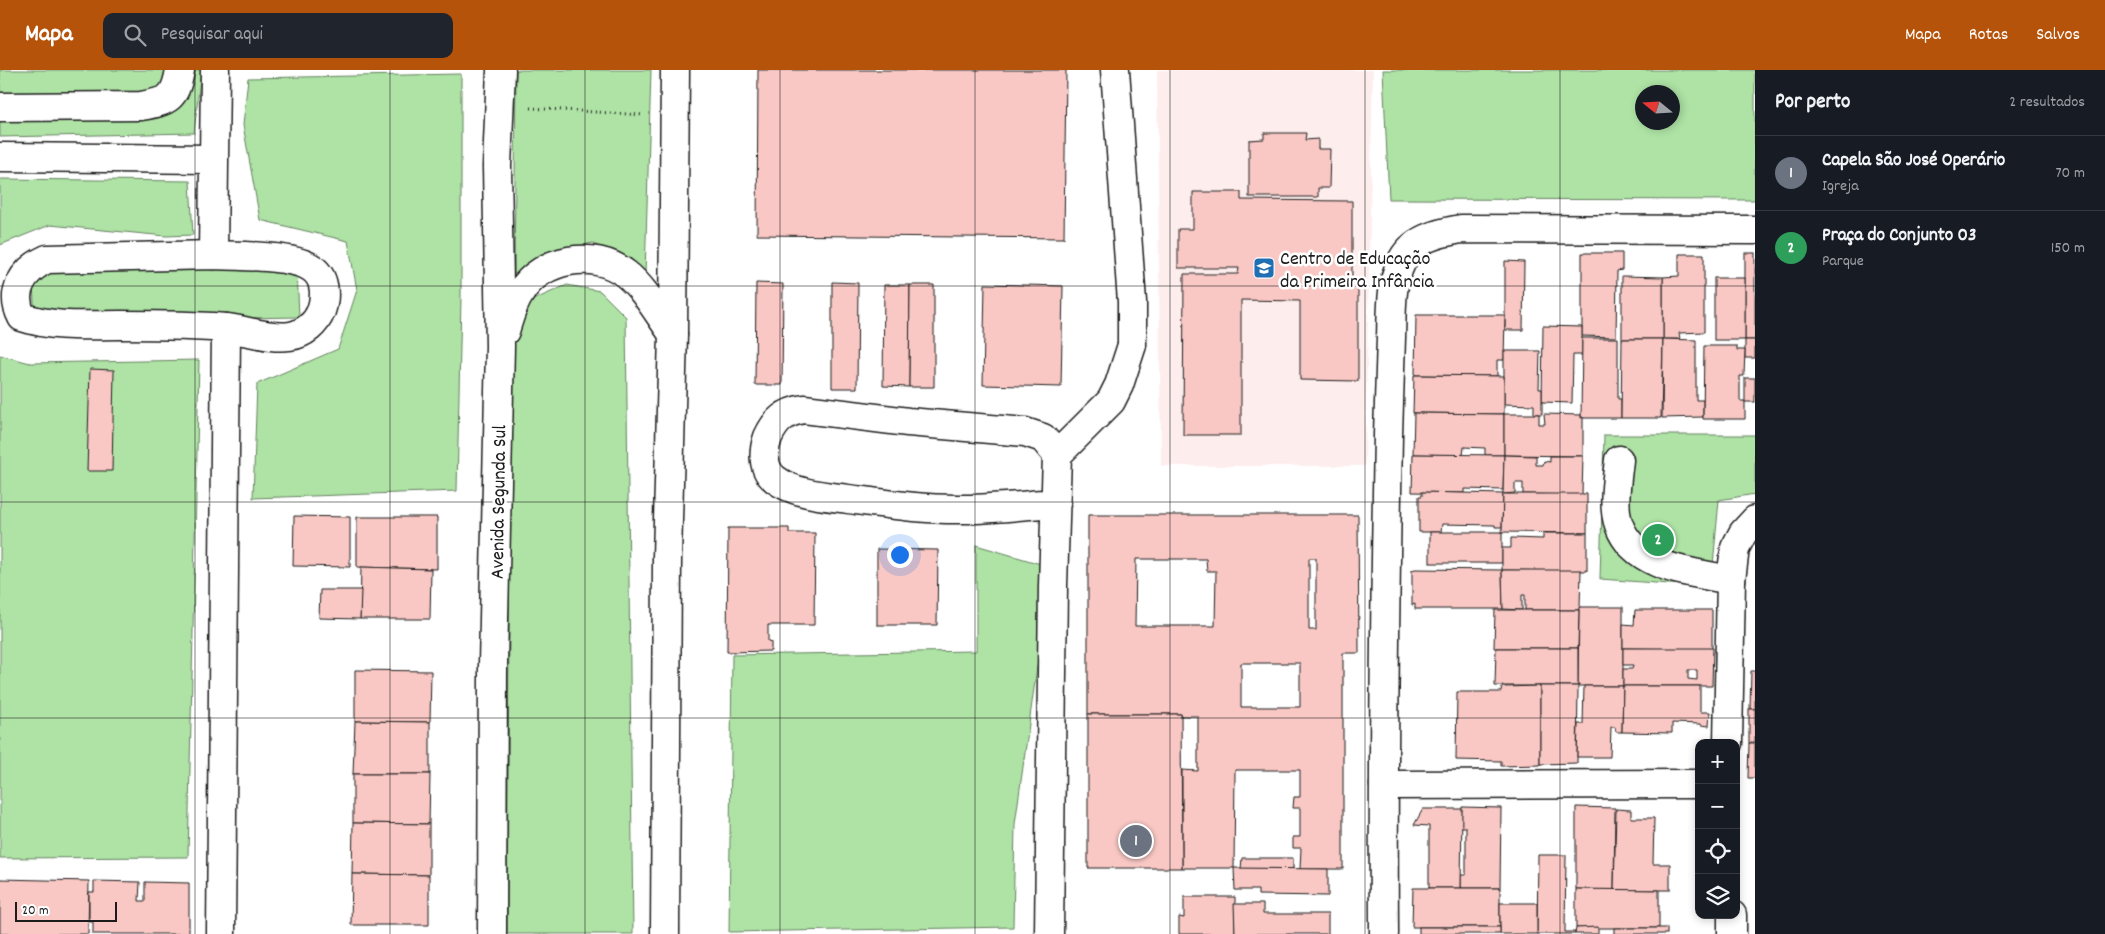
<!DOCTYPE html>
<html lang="pt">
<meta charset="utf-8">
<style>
:root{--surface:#171b24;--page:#20242c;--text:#f1f3f6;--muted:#9ea1a6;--line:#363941;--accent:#b45309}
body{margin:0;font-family:Dekko,sans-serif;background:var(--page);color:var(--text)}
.controls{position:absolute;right:15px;bottom:15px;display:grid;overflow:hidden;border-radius:10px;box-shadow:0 2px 8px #0003}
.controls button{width:45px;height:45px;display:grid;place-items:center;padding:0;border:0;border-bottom:1px solid var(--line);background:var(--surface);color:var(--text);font:25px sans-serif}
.compass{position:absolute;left:1635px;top:15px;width:45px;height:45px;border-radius:50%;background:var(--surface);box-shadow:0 2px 8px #0003;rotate:288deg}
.scale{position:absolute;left:15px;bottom:12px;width:102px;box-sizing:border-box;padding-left:5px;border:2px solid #1c1c1c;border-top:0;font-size:14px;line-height:18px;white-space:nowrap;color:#1c1c1c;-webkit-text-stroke:4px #fff;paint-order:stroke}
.you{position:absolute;left:899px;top:484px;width:18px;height:18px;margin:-12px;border:4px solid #fff;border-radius:50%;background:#1a73e8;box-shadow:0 0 0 8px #1a73e833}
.badge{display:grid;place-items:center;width:32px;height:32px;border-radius:50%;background:var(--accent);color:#fff;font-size:16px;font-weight:700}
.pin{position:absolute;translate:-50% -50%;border:2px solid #fff;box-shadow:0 1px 5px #0006}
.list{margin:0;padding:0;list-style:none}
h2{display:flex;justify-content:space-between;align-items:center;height:65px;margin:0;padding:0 20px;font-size:21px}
h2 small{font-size:16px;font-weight:400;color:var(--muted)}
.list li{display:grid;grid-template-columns:32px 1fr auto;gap:15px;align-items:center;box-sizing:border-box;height:75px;padding:0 20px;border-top:1px solid var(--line)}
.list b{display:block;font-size:19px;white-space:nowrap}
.list p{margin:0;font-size:16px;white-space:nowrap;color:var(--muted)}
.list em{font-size:16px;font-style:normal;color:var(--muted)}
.icon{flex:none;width:28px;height:28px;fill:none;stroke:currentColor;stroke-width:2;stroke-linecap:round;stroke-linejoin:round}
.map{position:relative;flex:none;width:1755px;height:864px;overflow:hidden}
header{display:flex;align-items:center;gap:30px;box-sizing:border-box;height:70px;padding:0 25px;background:var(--accent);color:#fff}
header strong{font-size:24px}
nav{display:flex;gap:28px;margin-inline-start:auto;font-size:18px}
.search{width:350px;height:45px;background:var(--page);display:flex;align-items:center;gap:12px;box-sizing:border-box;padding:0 18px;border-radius:10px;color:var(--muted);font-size:19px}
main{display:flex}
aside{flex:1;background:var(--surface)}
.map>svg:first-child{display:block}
.built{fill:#fdeeed}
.green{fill:#aee3a5;stroke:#658060;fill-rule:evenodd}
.building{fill:#f9c8c4;stroke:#1c1c1c;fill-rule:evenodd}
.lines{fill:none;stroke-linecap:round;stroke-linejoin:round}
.minor-casing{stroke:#1c1c1c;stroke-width:31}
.major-casing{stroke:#1c1c1c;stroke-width:31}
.path{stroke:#1c1c1c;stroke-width:3;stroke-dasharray:1 4;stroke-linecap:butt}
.minor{stroke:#fff;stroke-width:28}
.major{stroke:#fff;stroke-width:28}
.grid{fill:none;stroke:#1c1c1c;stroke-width:1;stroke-opacity:0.55}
.labels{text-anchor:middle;stroke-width:5;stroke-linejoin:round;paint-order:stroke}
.poi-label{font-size:20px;fill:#1c1c1c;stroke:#fff;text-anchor:start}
.street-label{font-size:20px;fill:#1c1c1c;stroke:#fff}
</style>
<header>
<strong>Mapa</strong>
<div class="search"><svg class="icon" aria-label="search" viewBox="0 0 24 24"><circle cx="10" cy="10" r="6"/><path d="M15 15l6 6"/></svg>Pesquisar aqui</div>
<nav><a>Mapa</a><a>Rotas</a><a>Salvos</a></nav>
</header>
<main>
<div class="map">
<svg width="1755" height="864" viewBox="0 0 1755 864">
<rect width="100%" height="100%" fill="#fff"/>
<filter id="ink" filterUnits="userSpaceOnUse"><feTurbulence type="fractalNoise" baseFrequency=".02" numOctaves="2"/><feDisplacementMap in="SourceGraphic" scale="10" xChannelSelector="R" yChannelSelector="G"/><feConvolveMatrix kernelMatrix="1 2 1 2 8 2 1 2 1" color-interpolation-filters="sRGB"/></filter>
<g filter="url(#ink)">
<polygon class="built" points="1157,0 1373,0 1365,396 1161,396"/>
<g class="green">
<polygon points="0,0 201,0 194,63 0,67"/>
<polygon points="516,0 651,0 645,205 593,173 545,182 514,211"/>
<path d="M1383,0H1755V130L1389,129ZM1642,22H1672V52H1642Z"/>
<polygon points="461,4 461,227 457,421 253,428 257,314 338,279 357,220 348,171 260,150 243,55 248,8"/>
<polygon points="0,109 190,111 193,165 166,166 50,155 0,175"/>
<polygon points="31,182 297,199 299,247 188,249 35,247"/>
<polygon points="567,215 600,221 626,247 633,864 507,864 511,268 533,230"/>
<polygon points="0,285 30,293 199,290 188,787 0,788"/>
<polygon points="1604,365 1755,365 1755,424 1719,430 1711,517 1600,509"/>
<polygon points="976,475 1051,497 1015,754 1013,857 729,862 732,585 976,581"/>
</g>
<g class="building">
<polygon points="758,0 1066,0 1064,168 757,165"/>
<polygon points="1264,63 1306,63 1305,70 1318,69 1318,79 1330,79 1329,118 1318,118 1318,127 1249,127 1249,70 1264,69"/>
<polygon points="1193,122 1241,122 1241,130 1352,131 1352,211 1358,211 1358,311 1300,310 1300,231 1241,230 1241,365 1183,365 1184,204 1238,204 1239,198 1178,198 1178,159 1193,159"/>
<polygon points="1582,183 1622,183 1622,200 1617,201 1616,267 1582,266"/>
<rect x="1745" y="183" width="10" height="87"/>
<polygon points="1679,184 1704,184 1704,262 1679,263 1680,269 1663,269 1663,207 1679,206"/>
<polygon points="1505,191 1524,192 1523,260 1505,260"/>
<polygon points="1622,206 1663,207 1663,269 1622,269"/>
<rect x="1714" y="208" width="31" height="62"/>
<polygon points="832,212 858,213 857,318 832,318"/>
<polygon points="756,213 783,214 782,315 755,315"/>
<polygon points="985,214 1063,216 1061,317 983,315"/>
<polygon points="884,215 910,215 909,317 883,316"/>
<polygon points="910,215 934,215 934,317 909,317"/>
<polygon points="1416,245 1505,245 1504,290 1497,290 1497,306 1415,305"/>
<polygon points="1543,256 1582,257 1582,285 1573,285 1572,333 1542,332"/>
<polygon points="1582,268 1618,268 1618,329 1621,329 1621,348 1581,348"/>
<polygon points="1622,269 1663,269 1661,348 1621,348"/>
<polygon points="1663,269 1696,270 1696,330 1703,330 1703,347 1662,348"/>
<rect x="1745" y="270" width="10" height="18"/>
<polygon points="1704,276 1737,276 1737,280 1745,280 1744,306 1740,306 1740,331 1745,331 1745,349 1703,349"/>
<polygon points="1504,281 1540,281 1539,319 1542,319 1542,344 1534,344 1534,335 1504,334"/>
<polygon points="90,299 114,300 112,401 87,401"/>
<polygon points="1414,305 1504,306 1504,344 1413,343"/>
<rect x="1745" y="308" width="10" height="24"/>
<polygon points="1414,343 1504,344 1504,385 1485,385 1485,378 1464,377 1463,385 1413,384"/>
<polygon points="1504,344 1539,344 1539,354 1545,354 1544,344 1581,345 1581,348 1583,347 1583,386 1504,385"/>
<polygon points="1413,384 1504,385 1503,420 1465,419 1465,423 1412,422"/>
<polygon points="1504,385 1536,386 1536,395 1543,395 1544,391 1550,392 1550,386 1583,386 1582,425 1523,424 1523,413 1515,413 1515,423 1503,424"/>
<polygon points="1422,422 1503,424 1502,457 1495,457 1495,455 1442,454 1441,462 1419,462 1419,426 1422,426"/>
<polygon points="1503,424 1587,424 1587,463 1502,462"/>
<path d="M1088,445H1358L1359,583H1343V799H1300L1301,778H1293V767H1300V738H1293L1294,727H1300V700H1235L1234,798H1182V700L1198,701V646H1181V644H1088ZM1309,488H1316V560H1309ZM1136,489H1206L1207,501H1216L1215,556H1135ZM1241,593H1300V637H1241Z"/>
<polygon points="294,446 350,447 350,497 293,496"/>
<polygon points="357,447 437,447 437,499 357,497"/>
<polygon points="728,458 789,458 789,463 815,463 814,555 768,555 768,571 771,572 771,581 727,582"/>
<rect x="1430" y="462" width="72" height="31"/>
<polygon points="1543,463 1587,463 1587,501 1502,500 1502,478 1511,478 1511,468 1543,469"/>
<polygon points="877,479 938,480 937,555 877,555"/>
<polygon points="361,497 431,499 430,549 360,549"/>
<polygon points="1415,499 1502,500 1503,539 1415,539 1415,534 1412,535 1412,500"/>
<polygon points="1502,500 1581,500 1580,537 1579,540 1525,540 1525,525 1522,525 1522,540 1503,539"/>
<polygon points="320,520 361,520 360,549 319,548"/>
<polygon points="1579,537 1623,537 1623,616 1578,616"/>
<polygon points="1495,540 1579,540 1578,578 1494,578"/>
<polygon points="1635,540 1712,540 1712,579 1623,578 1623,554 1634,555"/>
<polygon points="1496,578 1578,578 1578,616 1495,616"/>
<path d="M1623,578H1713L1712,616H1623V599H1632L1633,595H1623ZM1688,600H1697V610L1688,609Z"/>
<polygon points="355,600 431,601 430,652 355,651"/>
<polygon points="1751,601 1755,601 1755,639 1750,639"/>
<polygon points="1540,616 1540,695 1501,696 1501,691 1456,690 1457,622 1501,622 1502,617"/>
<polygon points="1540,616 1578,616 1577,693 1540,694"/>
<polygon points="1584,616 1623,616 1622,662 1616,662 1615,657 1611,657 1610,687 1577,687 1578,654 1583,654"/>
<polygon points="1623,616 1700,616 1700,642 1710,642 1709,656 1701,655 1701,654 1672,653 1672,663 1622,662"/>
<rect x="1749" y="639" width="6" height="34"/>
<polygon points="1088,644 1181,644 1182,798 1088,798"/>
<polygon points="355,651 430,652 430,704 353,704"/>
<polygon points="1749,673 1755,673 1755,708 1748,708"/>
<polygon points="353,704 430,704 429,754 353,753"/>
<polygon points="1462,737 1501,738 1500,818 1461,818 1461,805 1466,805 1466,757 1461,757"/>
<polygon points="1576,737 1615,738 1614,820 1576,819"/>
<polygon points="1423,739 1462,739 1461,818 1429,818 1429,756 1414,755"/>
<polygon points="1616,739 1631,740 1631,748 1654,748 1653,794 1670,794 1670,820 1614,820"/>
<polygon points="353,753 429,754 429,805 352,804"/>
<polygon points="1538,785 1566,785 1565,862 1575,862 1575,864 1537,864"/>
<polygon points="1242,788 1293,788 1293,799 1241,799"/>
<polygon points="1234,798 1328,799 1328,826 1258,825 1258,820 1235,820"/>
<polygon points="352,804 429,805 429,855 351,855"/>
<polygon points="0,809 89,811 88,864 0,864"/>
<polygon points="94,811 140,812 139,831 145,831 145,812 189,813 189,864 93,864 93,852 89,852 89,822 94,822"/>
<polygon points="1413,818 1500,818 1500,857 1412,857"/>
<polygon points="1576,819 1659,820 1659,858 1576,858"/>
<polygon points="1184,827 1235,827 1235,864 1179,864 1179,847 1184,848"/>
<rect x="1500" y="833" width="37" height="31"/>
<polygon points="1234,834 1263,834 1263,844 1328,844 1328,864 1235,864"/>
<rect x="1419" y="857" width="81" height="7"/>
<polygon points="1598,857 1598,864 1575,864 1576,858"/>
<rect x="1614" y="858" width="53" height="6"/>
</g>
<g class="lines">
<g class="minor-casing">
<g id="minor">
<path d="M0,37L141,36C169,31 175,29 180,0"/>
<polyline points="0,87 213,89"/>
<path d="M213,185C237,186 290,185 310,197C326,206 326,226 321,241C316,254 304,264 290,266C269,269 247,260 226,258C191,255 155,255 120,255C86,255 55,258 22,247C9,222 23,200 47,189Z"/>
<polyline points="213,185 215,0"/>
<polyline points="1057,385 1111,331 1119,315 1132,275 1132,232 1115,0"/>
<path d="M1619,390C1617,409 1612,437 1619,455C1635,499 1692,502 1731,510"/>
<polyline points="1728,673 1731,510 1735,478 1743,463 1755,450"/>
<polyline points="1384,715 1699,714"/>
<polyline points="1732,845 1732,864"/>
<polyline points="221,864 226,258"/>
<path d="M1049,864L1053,516L1057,385L1043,368L1025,362L908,352L804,339C785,342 776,350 768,367C763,381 762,399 775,409C794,424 825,426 848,429C886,434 926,440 965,439C995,439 1026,435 1056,433"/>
<path d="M1384,864C1383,698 1385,531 1388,365C1389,332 1390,300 1391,267C1392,243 1390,215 1401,193C1411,169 1438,163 1461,159L1755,160"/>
</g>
</g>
<g class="major-casing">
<g id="major">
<path d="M505,261C509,248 513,233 521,222C541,188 595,179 626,204C645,219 658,244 673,264"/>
<polyline points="492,864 493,594 500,276 497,96 501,0"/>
<polyline points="665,864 667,487 673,264 675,0"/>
</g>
</g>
<polyline class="path" points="530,38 644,45"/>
<use href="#minor" class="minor"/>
<use href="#major" class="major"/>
</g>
</g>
<path class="grid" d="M195,0V864M390,0V864M585,0V864M780,0V864M975,0V864M1170,0V864M1365,0V864M1560,0V864M0,216H1755M0,432H1755M0,648H1755"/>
<defs>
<g id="school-square" transform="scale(1.125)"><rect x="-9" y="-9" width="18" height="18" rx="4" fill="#1f6fb2" stroke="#fff"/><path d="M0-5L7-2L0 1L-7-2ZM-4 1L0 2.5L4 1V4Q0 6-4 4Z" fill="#fff"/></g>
</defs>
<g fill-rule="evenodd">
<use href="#school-square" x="1264" y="198"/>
</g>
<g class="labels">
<g class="poi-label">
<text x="1280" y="194">Centro de Educação<tspan x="1280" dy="23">da Primeira Infância</tspan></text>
</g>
<g class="street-label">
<text transform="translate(497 432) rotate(-89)" y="7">Avenida Segunda Sul</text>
</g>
</g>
</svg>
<div class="controls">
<button>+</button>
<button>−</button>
<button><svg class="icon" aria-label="locate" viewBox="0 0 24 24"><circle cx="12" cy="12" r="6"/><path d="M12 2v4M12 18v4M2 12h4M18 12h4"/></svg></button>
<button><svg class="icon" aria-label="layers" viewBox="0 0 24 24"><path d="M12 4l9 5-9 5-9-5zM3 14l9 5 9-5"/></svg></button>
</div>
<svg class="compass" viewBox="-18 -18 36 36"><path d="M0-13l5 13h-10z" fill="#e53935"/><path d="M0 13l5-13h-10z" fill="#9ea1a6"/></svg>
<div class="scale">20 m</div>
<div class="you"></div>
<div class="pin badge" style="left:1136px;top:771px;background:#6b7280">1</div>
<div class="pin badge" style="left:1658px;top:470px;background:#2e9e5b">2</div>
</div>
<aside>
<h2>Por perto<small>2 resultados</small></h2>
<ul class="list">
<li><span class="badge" style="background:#6b7280">1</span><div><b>Capela São José Operário</b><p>Igreja</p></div><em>70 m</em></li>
<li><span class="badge" style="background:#2e9e5b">2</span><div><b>Praça do Conjunto 03</b><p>Parque</p></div><em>150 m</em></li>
</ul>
</aside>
</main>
